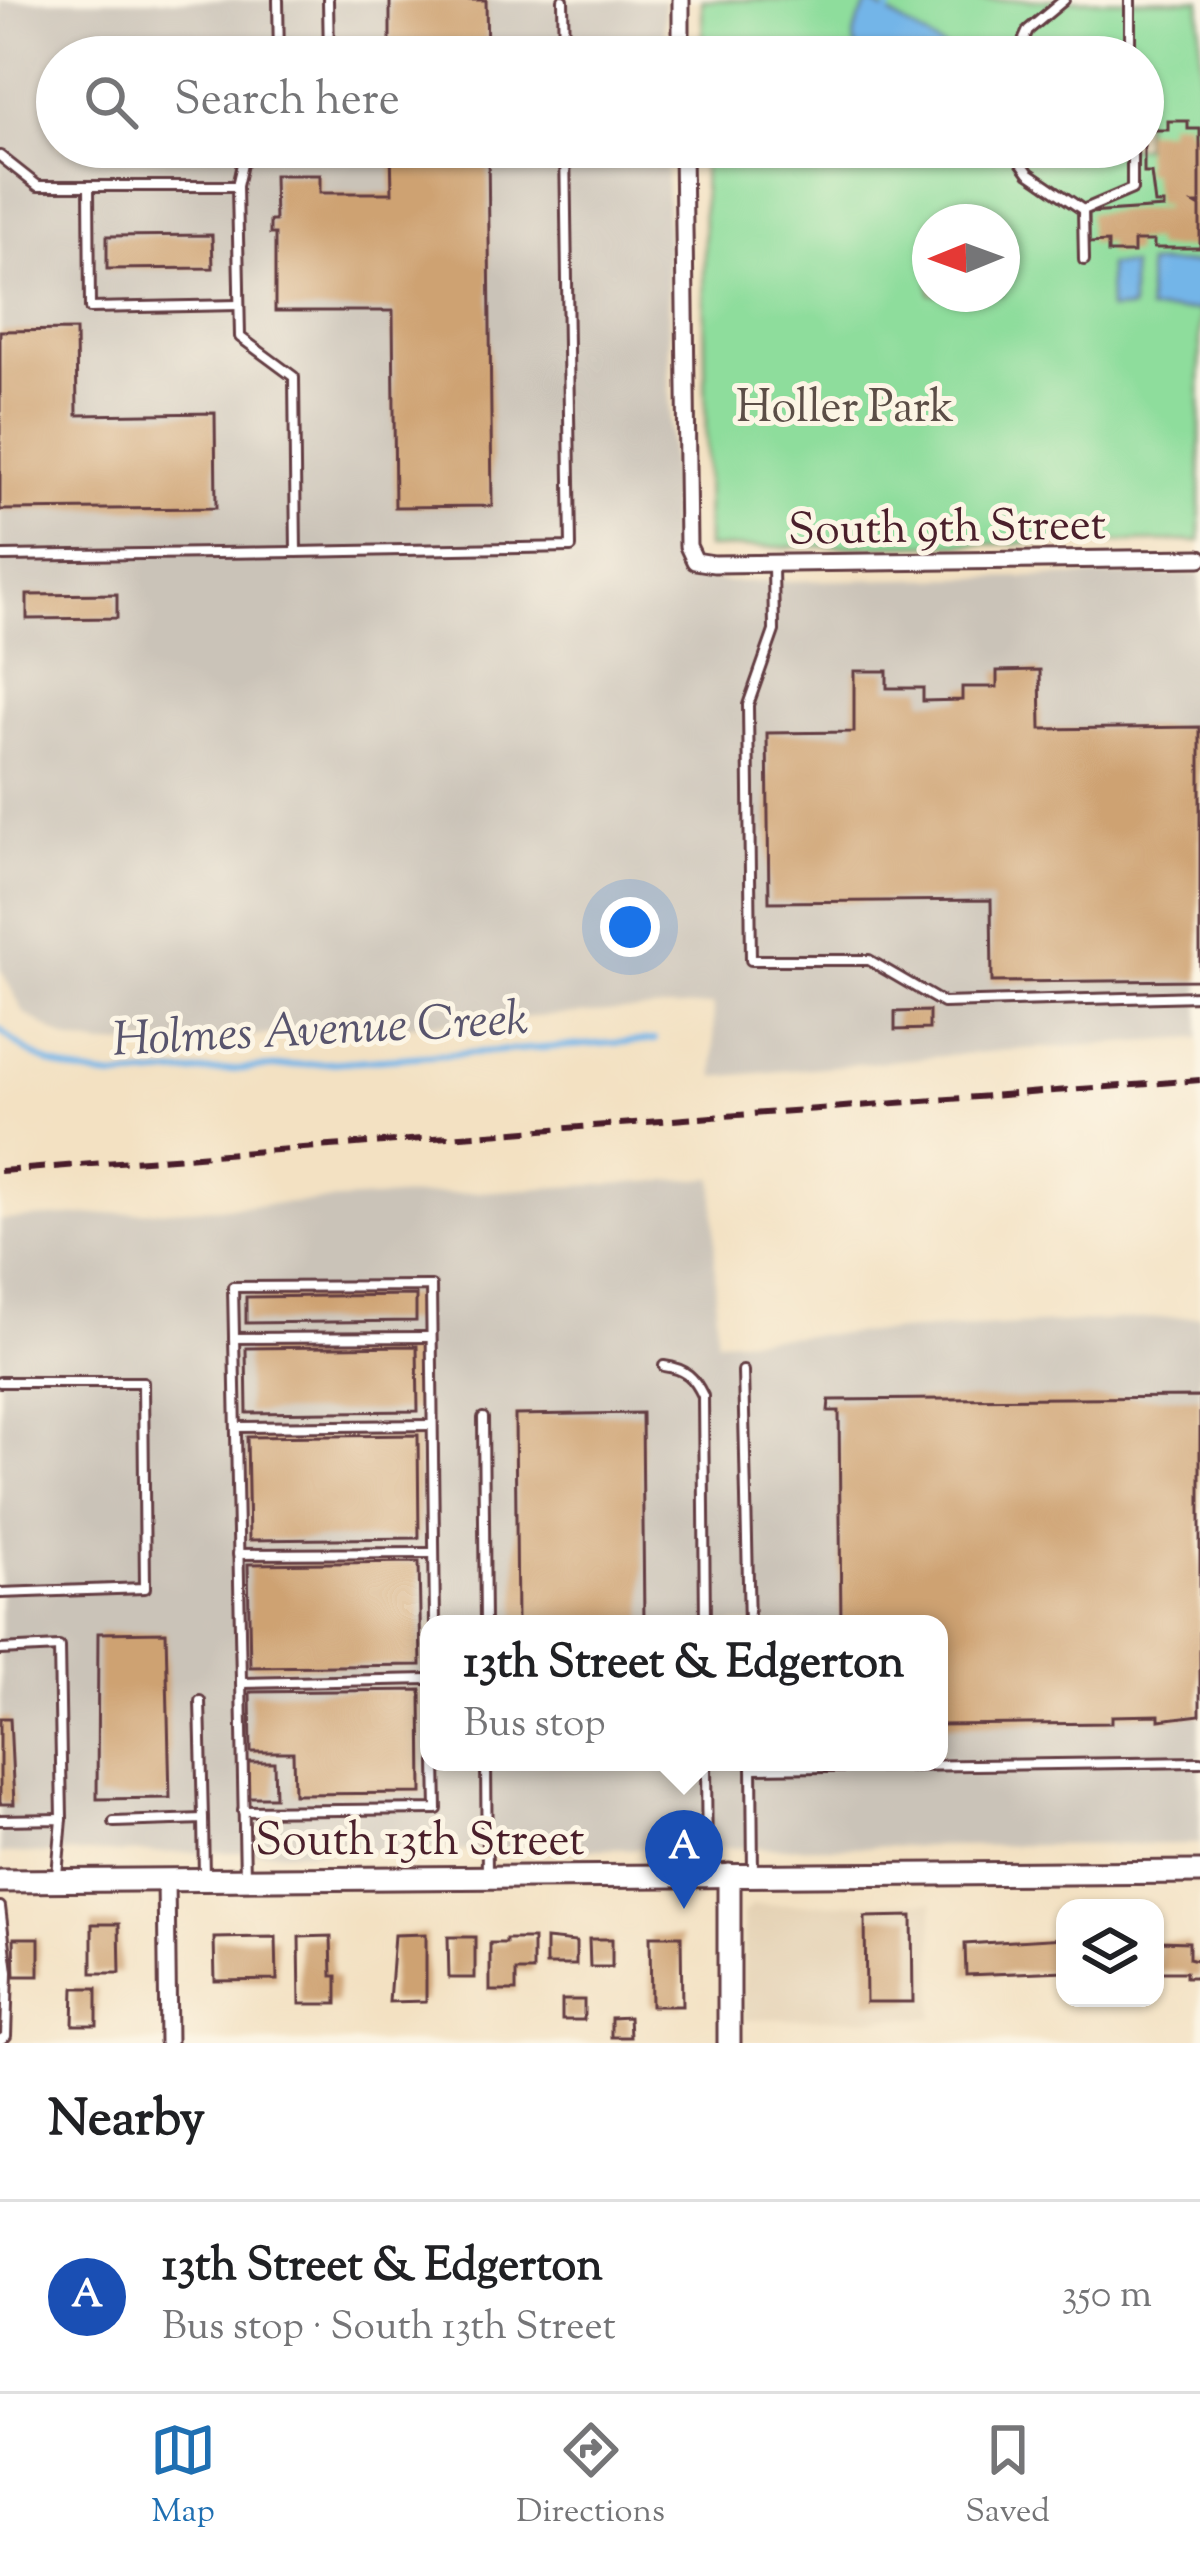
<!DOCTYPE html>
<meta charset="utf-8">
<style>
:root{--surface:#fff;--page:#f2f2f2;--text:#202124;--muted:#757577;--line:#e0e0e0;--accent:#1f6fb2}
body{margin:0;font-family:"Sorts Mill Goudy",serif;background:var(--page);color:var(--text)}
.controls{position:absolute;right:36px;bottom:36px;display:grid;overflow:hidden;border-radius:24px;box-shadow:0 3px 9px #0004}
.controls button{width:108px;height:108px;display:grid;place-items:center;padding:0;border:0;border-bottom:3px solid var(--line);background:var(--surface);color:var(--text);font:60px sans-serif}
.compass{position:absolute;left:912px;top:204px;width:108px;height:108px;border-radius:50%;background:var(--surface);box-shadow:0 3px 9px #0004;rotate:269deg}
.you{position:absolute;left:630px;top:927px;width:42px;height:42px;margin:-30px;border:9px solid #fff;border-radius:50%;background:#1a73e8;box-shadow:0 0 0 18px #1a73e833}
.badge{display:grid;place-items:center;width:78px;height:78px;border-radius:50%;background:var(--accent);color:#fff;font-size:39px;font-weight:700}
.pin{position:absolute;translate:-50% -99px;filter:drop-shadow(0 3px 6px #0008)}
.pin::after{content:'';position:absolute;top:63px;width:42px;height:36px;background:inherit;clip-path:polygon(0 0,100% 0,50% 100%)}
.popup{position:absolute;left:420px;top:1615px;width:528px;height:156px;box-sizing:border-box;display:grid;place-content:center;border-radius:24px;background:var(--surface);filter:drop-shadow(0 3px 9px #0005);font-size:39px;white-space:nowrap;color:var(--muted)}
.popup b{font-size:45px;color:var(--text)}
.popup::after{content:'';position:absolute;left:50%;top:100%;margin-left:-24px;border:24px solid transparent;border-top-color:var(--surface)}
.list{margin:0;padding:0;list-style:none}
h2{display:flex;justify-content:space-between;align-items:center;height:156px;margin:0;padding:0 48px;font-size:51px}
h2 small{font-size:39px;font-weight:400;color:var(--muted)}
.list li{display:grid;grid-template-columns:78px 1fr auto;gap:36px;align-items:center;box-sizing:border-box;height:192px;padding:0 48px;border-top:3px solid var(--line)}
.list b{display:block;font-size:45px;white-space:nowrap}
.list p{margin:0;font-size:39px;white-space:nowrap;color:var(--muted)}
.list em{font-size:39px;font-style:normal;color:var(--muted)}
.icon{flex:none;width:66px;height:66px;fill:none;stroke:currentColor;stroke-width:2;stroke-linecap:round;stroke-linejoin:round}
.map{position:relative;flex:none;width:1200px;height:2043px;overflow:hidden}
.search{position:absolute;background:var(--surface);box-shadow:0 3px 9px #0004;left:36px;right:36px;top:36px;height:132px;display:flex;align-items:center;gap:30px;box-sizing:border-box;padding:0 42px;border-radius:66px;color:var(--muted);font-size:45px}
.sheet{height:348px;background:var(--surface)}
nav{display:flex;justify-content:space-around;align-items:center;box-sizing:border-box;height:168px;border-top:3px solid var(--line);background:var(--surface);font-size:33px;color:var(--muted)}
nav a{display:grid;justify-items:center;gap:6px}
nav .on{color:var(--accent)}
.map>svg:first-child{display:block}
.built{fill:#e4d1b4}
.industrial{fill:#cac3b8;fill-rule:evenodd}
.green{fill:#8edd9c;stroke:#6c7e64;stroke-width:3;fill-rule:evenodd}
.water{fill:#73b5e8;stroke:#5e6a8a;stroke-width:3}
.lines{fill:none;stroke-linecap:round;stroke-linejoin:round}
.stream{stroke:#73b5e8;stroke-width:6}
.building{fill:#cea272}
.lane-casing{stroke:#633c42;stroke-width:14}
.street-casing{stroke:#633c42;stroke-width:21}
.secondary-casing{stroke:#633c42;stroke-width:27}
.lane{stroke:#fff;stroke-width:8}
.street{stroke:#fff;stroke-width:15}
.secondary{stroke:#fff;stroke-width:21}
.rail{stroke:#4a1f2b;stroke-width:6;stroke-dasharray:18 9;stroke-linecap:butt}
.labels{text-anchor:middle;stroke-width:10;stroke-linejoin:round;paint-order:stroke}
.park-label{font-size:45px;fill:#5b4e47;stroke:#fcf5e5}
.street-label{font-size:45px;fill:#4a1f2b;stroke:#fcf5e5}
.water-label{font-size:48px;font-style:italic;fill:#58546d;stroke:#fcf5e5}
</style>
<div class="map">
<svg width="1200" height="2043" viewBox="0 0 1200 2043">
<rect width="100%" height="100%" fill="#fcf5e5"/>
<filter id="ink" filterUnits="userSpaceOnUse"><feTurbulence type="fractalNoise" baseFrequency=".00833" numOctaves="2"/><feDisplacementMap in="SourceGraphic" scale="24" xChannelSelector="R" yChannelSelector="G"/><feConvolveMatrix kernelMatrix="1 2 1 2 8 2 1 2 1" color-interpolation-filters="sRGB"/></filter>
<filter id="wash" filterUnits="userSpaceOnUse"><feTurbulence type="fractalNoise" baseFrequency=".004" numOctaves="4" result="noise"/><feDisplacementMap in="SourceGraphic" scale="48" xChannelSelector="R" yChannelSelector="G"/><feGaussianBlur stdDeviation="2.7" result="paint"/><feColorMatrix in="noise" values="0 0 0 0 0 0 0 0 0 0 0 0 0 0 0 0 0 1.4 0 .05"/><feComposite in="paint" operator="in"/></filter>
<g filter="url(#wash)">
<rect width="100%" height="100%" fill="#f3e1c2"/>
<polygon class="built" points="933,1902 934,2018 744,2019 743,1924 743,1914 752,1905"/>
<g class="industrial">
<polygon points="0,0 664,0 665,57 57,57 57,147 666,147 672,552 683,575 727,582 1200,574 1200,1038 1011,1050 715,1077 713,1005 102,1046 67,1040 24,1013 0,968"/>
<path d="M714,1178L716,1340L1200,1316V1844L0,1854V1220ZM429,1624H939V1762H429Z"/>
</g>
<path class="green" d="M702,0H1200V541L707,548L703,147H1143V57H703ZM930,222H1002V294H930Z"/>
<g class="water">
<path d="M870,2L958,57H860C847,37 858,19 870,2Z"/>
<polygon points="1200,263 1200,310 1148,311 1147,264"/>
<polygon points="1108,265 1131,265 1131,309 1109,310"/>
</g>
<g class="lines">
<g class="stream">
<polyline points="885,18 894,0"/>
<path d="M0,1029C31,1061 71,1075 115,1078L655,1040"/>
</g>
</g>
<g id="blocks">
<g class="building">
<polygon points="390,0 486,0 487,57 390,57"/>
<polygon points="1168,121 1188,121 1188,129 1200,129 1200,204 1195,204 1200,207 1200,248 1154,248 1154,241 1134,241 1134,253 1108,253 1108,242 1089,243 1089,213 1164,208 1164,204 1155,204 1151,173 1144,173 1144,130 1168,130"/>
<polygon points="391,147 488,147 492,506 395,507 393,311 275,311 275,234 270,234 270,221 275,221 274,175 320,175 320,193 392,193"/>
<polygon points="212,235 213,268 107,269 107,236"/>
<polygon points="76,330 77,415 215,413 216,508 0,510 0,331"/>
<polygon points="117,594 117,618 27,619 27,595"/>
<polygon points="1040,670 1041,729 1200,727 1200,980 992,982 991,900 769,902 767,733 854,732 854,671 887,671 887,688 923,688 923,701 962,700 962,687 997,687 997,671"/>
<polygon points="929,1011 929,1029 895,1030 895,1012"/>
<polygon points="416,1295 416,1321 246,1323 246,1297"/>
<polygon points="417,1346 418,1411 247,1413 246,1348"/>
<polygon points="1200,1397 1200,1715 1159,1720 1159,1715 1112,1716 1112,1723 939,1725 939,1624 841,1624 839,1411 828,1411 829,1400"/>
<polygon points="642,1413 644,1624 517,1624 515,1415"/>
<polygon points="418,1435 419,1538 249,1540 247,1437"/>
<polygon points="419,1562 421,1665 250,1667 248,1564"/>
<polygon points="166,1632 170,1798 97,1799 98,1633"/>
<polygon points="421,1690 422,1793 294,1794 293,1752 251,1752 250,1692"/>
<polygon points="0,1718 10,1718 14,1804 0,1804"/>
<polygon points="248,1762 274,1762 275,1797 248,1797"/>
<polygon points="912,1916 913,2002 866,2002 865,1917"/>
<polygon points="92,1924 119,1924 120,1973 92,1973"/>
<polygon points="426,1934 426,2001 389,2002 394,1935"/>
<polygon points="331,1936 332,1976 337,1976 337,2004 300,2004 299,1937"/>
<polygon points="650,1936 681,1936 682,2006 651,2006"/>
<polygon points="276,1937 277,1980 215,1981 214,1938"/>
<polygon points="448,1937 475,1937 475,1978 449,1978"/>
<polygon points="14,1938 39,1938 39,1976 15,1976"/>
<polygon points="1065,1938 1065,1971 966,1975 965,1944"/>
<polygon points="506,1939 533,1939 533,1971 516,1971 516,1991 490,1991 490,1943 506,1943"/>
<polygon points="546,1939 576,1942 576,1965 546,1965"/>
<polygon points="589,1939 612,1939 612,1967 590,1967"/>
<polygon points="1159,1941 1189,1942 1189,1958 1200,1961 1200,1977 1186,1977 1186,1972 1158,1972"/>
<polygon points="74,1988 97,1988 97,2025 73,2025"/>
<rect x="562" y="2000" width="22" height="20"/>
<polygon points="629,2017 630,2037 611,2037 611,2018"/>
</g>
</g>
</g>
<g filter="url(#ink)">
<use href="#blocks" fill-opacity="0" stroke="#633c42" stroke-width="3"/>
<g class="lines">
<g class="lane-casing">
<g id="lane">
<polyline points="278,0 279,57"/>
<polyline points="328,0 329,57"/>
<polyline points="563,0 564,57"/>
<polyline points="1130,0 1130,57"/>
<polyline points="1016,57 1028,30 1064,0"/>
<polyline points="257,147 242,164 237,186 240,337 294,377 296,552 571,547 565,147"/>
<polyline points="1010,147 1029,173 1083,210"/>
<polyline points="0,156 38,186 237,186"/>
<polyline points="89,186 90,308 239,305"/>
<polyline points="1084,260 1083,210 1132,189 1132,147"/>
<polyline points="3,556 296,552"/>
<polyline points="773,564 774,631 748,705 751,960 869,960 943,1003 1200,996"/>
<polyline points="234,1338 431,1337"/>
<path d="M664,1366C686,1369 694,1377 703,1396L705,1624"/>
<polyline points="743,1371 749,1624"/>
<polyline points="0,1382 143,1382 145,1588 0,1593"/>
<polyline points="483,1418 485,1624"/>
<polyline points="236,1427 432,1425"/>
<polyline points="238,1554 434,1553"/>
<polyline points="0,1650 59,1647 62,1819"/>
<polyline points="241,1683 429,1679"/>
<polyline points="200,1701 203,1819"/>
<polyline points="486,1762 487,1875"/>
<polyline points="706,1762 707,1874"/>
<polyline points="752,1762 753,1874"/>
<polyline points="752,1768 1200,1762"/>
<polyline points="243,1811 437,1809 436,1762"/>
<polyline points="0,1820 62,1819 57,1875"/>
<polyline points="114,1822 203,1819 204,1877"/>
<polyline points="245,1877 233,1287 431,1286 435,1624"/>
<polyline points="0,1907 8,1972 6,2036 0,2040"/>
</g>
</g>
<g class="street-casing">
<g id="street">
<polyline points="681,0 681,57"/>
<polyline points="683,147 688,546 695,561 714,564 1200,558"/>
<polyline points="166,1879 168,2043"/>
</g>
</g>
<g class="secondary-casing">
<g id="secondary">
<polyline points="0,1881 1200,1872"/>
<polyline points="729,2043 729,1875"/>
</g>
</g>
<use href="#lane" class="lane"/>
<use href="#street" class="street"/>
<use href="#secondary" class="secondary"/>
<polyline class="rail" points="0,1171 1200,1080"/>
</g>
</g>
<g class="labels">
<g class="park-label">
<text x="845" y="421">Holler Park</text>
</g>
<g class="street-label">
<text transform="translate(947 525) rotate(-1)" y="16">South 9th Street</text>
<text x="420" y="1854">South 13th Street</text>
</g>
<g class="water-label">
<text transform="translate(320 1027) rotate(-3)" y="17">Holmes Avenue Creek</text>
</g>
</g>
</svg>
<div class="controls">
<button><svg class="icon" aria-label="layers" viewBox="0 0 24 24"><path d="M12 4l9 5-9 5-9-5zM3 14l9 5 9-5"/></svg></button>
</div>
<svg class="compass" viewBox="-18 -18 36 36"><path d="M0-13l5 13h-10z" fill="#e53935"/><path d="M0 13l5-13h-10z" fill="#757577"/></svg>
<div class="you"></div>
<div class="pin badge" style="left:684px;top:1909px;background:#1a4fb4">A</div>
<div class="popup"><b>13th Street &amp; Edgerton</b>Bus stop</div>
<div class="search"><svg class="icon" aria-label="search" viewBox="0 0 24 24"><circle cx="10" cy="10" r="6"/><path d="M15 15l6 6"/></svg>Search here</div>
</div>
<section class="sheet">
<h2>Nearby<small></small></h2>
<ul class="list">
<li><span class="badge" style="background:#1a4fb4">A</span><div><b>13th Street &amp; Edgerton</b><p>Bus stop · South 13th Street</p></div><em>350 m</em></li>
</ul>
</section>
<nav>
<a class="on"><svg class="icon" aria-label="map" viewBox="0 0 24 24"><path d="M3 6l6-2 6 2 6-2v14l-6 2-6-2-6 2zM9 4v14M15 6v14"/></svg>Map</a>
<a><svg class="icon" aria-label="directions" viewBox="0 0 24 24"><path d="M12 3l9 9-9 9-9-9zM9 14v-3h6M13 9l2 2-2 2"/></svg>Directions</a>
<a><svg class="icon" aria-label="saved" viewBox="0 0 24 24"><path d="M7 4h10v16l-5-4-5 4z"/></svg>Saved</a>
</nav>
